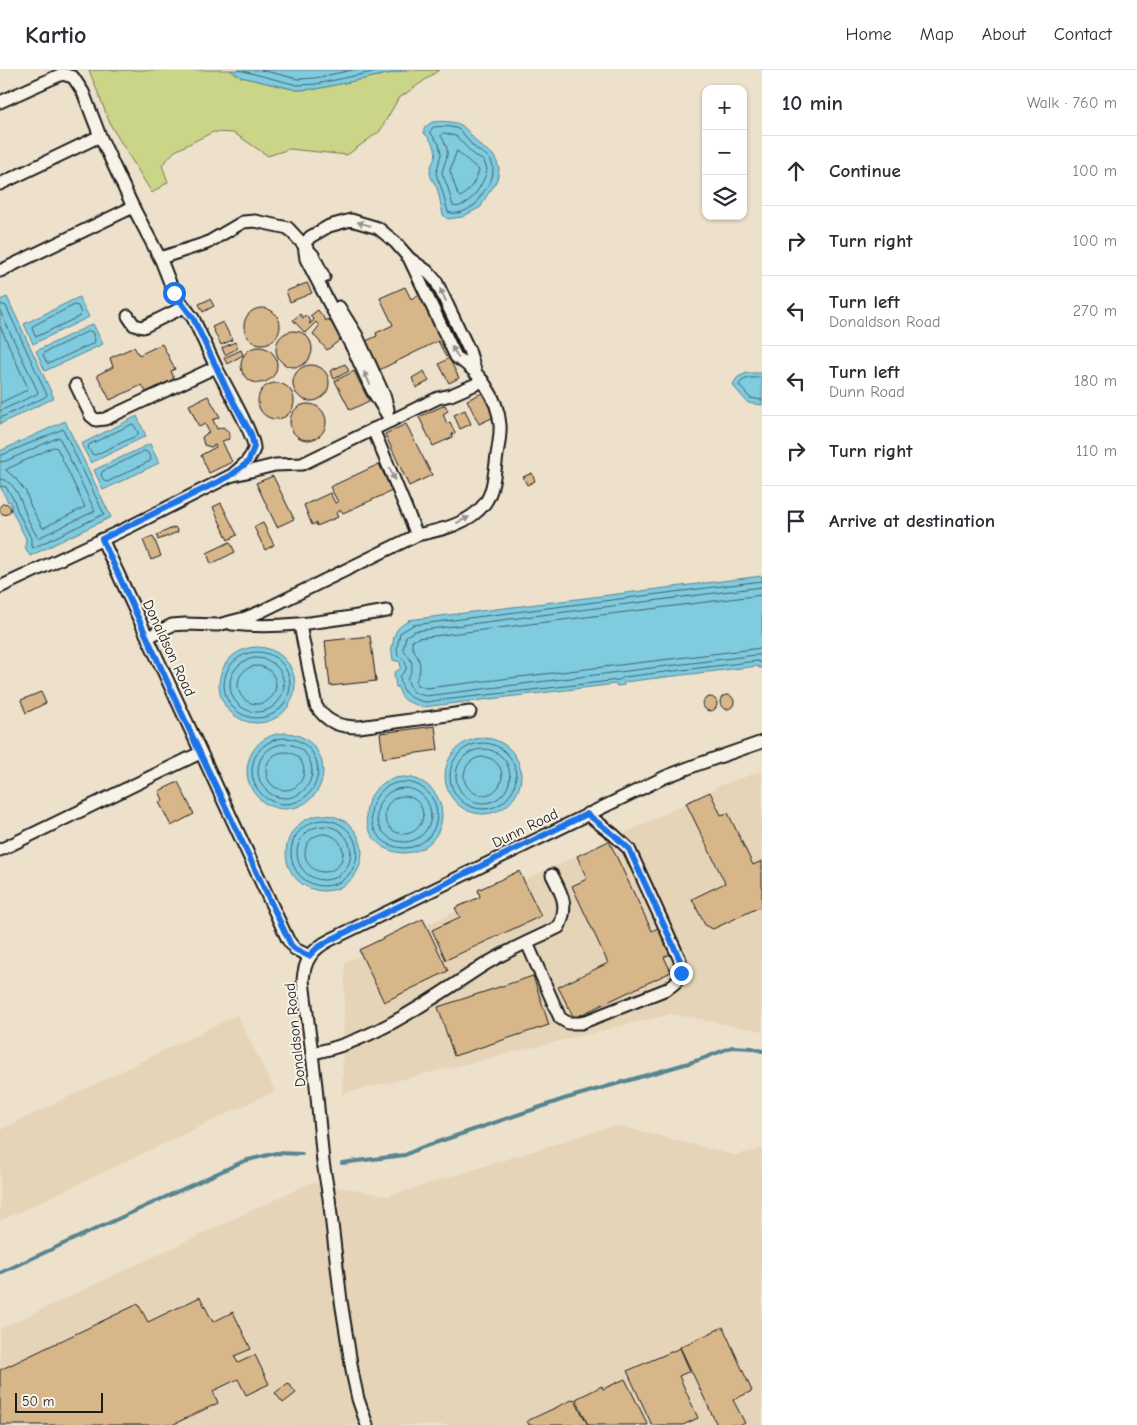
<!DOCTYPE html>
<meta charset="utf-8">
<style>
:root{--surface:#fff;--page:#f7f7f7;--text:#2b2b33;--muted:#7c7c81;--line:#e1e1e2}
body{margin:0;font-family:"Comic Neue",sans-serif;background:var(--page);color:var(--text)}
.controls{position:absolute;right:15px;top:15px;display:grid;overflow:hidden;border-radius:10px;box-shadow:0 1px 4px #0004}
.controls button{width:45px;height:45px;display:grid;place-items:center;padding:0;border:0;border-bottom:1px solid var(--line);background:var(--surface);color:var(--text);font:25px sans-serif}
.scale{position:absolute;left:15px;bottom:12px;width:88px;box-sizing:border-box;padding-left:5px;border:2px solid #1c1c1c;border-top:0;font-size:14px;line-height:18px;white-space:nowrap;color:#1c1c1c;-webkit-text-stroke:4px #f7f3e8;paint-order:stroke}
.stop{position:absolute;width:15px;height:15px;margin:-11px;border:4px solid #1a73e8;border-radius:50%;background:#fff}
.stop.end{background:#1a73e8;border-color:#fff;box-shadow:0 1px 5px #0008}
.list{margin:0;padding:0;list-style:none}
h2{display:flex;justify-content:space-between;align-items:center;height:65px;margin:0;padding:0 20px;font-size:21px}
h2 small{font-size:16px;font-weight:400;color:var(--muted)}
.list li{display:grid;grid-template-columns:32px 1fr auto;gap:15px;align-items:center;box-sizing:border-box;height:70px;padding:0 20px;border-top:1px solid var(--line)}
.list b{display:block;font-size:19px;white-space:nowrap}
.list p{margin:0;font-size:16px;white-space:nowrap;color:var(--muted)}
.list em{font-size:16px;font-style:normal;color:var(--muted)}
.icon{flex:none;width:28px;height:28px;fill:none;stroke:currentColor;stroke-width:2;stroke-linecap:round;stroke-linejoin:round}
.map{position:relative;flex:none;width:762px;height:1355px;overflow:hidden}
header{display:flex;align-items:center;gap:30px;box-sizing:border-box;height:70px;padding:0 25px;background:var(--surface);border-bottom:1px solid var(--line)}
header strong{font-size:24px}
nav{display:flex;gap:28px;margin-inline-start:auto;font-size:18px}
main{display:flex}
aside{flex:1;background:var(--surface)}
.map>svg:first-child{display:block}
.built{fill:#e6d4b8}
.green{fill:#cad588;stroke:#737852}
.water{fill:#7fcbdf;stroke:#578591}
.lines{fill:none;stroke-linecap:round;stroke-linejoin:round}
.shore{stroke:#44626a;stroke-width:1}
.stream{stroke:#578591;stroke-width:4}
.building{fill:#d7b68a;stroke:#1c1c1c}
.minor-casing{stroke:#1c1c1c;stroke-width:15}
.minor{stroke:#f7f3e8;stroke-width:11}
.oneway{fill:#94928c}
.route{stroke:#1a73e8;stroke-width:6}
.labels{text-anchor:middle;stroke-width:4;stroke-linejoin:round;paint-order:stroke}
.street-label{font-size:15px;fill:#1c1c1c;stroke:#f7f3e8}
</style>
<header>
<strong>Kartio</strong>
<nav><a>Home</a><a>Map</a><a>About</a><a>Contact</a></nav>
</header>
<main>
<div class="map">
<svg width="762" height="1355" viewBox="0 0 762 1355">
<rect width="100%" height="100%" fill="#ede1cc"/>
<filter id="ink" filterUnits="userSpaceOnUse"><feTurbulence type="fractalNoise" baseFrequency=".02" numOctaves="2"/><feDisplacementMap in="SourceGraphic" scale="10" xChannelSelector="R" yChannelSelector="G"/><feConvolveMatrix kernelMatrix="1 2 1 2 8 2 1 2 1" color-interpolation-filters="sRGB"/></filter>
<g filter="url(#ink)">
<g class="built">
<polygon points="762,701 762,961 671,944 342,1024 345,892 577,786 710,722 720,715"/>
<polygon points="237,945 275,1021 0,1151 0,1060"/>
<polygon points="616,1055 735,1085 762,1079 762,1355 0,1355 0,1259 312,1112 388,1126"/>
</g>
<polygon class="green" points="89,0 230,0 241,7 297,20 316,19 406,0 439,0 398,29 380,61 347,85 289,79 268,86 234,63 213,62 175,81 162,95 168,112 152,123 111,56"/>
<g class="water">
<polygon points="230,0 406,0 316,19 297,20 241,7"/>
<path d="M432,52C440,51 451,51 459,54C468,58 473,70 481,76C485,80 490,81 493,85C496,89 498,94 499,99C499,115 485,124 481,137L462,147L448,149L443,145C441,137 440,129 438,121C436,116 433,111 431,107C425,90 449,89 424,63V58Z"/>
<polygon points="7,227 54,328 0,354 0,230"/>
<polygon points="79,227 89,247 33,274 24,254"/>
<polygon points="93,254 103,274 45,301 36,281"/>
<polygon points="747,303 762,303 762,335 748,333 735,318 733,314 738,307"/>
<polygon points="137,346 146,366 91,393 81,374"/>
<polygon points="65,351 111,447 30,486 25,477 26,469 11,439 12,438 10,431 8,432 0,416 0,381"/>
<polygon points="150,374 159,393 103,420 94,400"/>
<path d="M762,506V598H759L758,596L624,612V615L617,616L616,614L423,637C411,632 402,634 398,617H396L394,603L401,598L400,592L393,590L391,575H393C393,563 398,555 410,551L408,550Z"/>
<circle cx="257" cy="615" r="38"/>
<circle cx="285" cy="701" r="38"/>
<circle cx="483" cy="706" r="38"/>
<circle cx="404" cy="745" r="38"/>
<circle cx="324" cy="783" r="38"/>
</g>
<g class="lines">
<g class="shore">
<polyline points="239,0 297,15 316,14 382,0"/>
<polyline points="261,0 298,9 315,8 352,0"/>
<path d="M434,57C441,56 451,56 458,59C464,63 469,72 474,77C478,81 485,84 489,88C492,91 493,96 493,99C494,114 481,122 476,134C468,140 457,146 448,142L442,120L436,104L441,84L439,74L430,62Z"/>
<path d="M444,63L456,66L475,86L484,91L487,99C485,112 468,141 453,136L448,118L442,103C446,86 452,83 441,66Z"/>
<path d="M457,81L479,100C478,107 468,124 460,127L458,125L450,101Z"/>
<polyline points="0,234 6,236 47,325 45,327 0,348"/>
<polygon points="75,235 78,236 81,243 80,246 38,266 35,266 32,258 33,256"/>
<polyline points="0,241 38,322 37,324 0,341"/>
<polyline points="0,256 28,318 27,320 0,333"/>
<polygon points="89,261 92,262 95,270 94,273 50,293 47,293 43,285 44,283"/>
<path d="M762,308C753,308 744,306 739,315L750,328L762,330"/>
<polygon points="133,354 138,362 138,365 95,385 92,384 88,378 89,375"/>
<polygon points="54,377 57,378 85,437 43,458 31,437 26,422 16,409 6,400"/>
<polygon points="145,381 148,383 151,389 150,391 107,412 104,411 101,405 102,402"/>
<polyline points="0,386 63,359 104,444 33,478 31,476 31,468 17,440 14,430 6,417 0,416"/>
<path d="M0,392L6,391L59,367L95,441L38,468C33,460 27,449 24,439C20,428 14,410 0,409"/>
<path d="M762,511L413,555L400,563L397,578L398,586C404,589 407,592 406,600L400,606C402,625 409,628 425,632L619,610L624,607L757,591L762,593"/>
<path d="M762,517L415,561L406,566L403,580C412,590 416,596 407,609C413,623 411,622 426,626L756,585H762"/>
<path d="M762,525L418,568L412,571V577C417,585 422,593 419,604C417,609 415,610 417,615L427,618L762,578"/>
<circle cx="257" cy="615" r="33"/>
<circle cx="257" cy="615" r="27"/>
<circle cx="257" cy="615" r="19"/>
<circle cx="285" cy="701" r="33"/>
<circle cx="483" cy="706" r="33"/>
<circle cx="285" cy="701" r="27"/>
<circle cx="483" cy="706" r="27"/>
<circle cx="285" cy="701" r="19"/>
<circle cx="483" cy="706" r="19"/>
<circle cx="404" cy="745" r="33"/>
<circle cx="404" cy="745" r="27"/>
<circle cx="404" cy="745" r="19"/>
<circle cx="324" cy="783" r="33"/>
<circle cx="324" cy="783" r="27"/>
<circle cx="324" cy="783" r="19"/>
</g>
<g class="stream">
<polyline points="342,1093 405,1085 420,1078 564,1029 699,990 732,977 752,978 762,981"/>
<polyline points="0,1203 244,1091 276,1083 302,1084"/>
</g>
</g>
<g class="building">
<polygon points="307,213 312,223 290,232 286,221"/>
<polygon points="405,217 411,229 420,224 427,238 438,233 461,279 446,287 438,271 371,304 357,275 377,266 376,263 393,255 380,228"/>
<polygon points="210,229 214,236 203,242 199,234"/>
<circle cx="262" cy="256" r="18"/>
<polygon points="318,240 326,251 328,249 344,267 327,280 313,264 319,256 316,252 305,263 293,250 300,244 303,248 305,245 311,251 309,253 310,254 314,250 310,246"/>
<polygon points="223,252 232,270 221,275 212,257"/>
<circle cx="294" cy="279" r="18"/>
<polygon points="235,272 238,278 225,285 222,278"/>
<polygon points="162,274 175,299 171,301 174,309 146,322 142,315 110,330 97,305 113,297 110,288 134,277 139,285"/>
<circle cx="259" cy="295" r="18"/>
<polygon points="241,280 243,285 227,294 224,288"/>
<polygon points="449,288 459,308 449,313 439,294"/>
<polygon points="345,294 349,301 334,309 330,301"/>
<circle cx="311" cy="313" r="18"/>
<polygon points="354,301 369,331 350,340 335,311"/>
<polygon points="424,301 429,311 416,318 412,308"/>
<circle cx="276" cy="331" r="18"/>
<polygon points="482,323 494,347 479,354 467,330"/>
<polygon points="208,326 220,347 213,350 217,359 223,357 229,362 229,369 222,371 232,392 209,403 201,385 216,377 215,375 211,377 204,375 202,367 209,362 205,354 199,357 189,335"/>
<circle cx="308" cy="352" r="18"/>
<polygon points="445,335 448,341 443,344 447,354 450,352 455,363 452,364 453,367 433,376 419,347"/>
<polygon points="465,340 471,354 460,359 454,345"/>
<polygon points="406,354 432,405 409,416 385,364"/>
<polygon points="379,394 392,421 343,443 341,440 336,443 338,447 317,456 316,453 312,455 304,435 330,423 335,433 338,432 330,417"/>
<polygon points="532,403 535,411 527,415 523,407"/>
<polygon points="273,406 294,449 277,457 256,413"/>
<polygon points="221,433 237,465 228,470 213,437"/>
<circle cx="5" cy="439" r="5.5"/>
<polygon points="263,453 274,475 265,480 254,457"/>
<polygon points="175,457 178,462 158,470 157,465"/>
<polygon points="153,466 161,486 151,490 143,470"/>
<polygon points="230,472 235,482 211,494 207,483"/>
<polygon points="370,566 376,611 330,616 325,571"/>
<polygon points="41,622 46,633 26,643 21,630"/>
<circle cx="727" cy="632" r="7"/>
<circle cx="710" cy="634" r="7"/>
<polygon points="435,656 438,680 383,688 380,663"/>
<polygon points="178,712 194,744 171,756 159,732 163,730 159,721"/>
<polygon points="710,722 721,745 728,743 753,795 762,791 762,836 713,859 705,855 692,829 725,813 686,733"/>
<polygon points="609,771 652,861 660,857 673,883 664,887 671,902 574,948 558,917 608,893 572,816 587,809 577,786"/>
<polygon points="519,801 541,846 446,890 432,860 460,847 455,838 480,827 478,820"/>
<polygon points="423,849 448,901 384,932 359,880"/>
<polygon points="533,906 549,955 454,986 438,937"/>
<polygon points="200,1227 213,1252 233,1242 251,1279 234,1286 238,1293 255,1285 269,1314 246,1325 238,1309 213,1321 218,1333 172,1355 0,1355 0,1300 138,1234 148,1252"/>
<polygon points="723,1257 752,1321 733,1330 745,1353 741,1355 717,1355 680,1277"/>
<polygon points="680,1278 690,1301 679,1306 698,1348 683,1355 652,1355 627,1301"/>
<polygon points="625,1309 648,1355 588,1355 576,1329 602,1316 603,1319"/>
<polygon points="288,1313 296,1323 283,1333 275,1323"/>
<polygon points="574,1329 588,1355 529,1355 527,1351"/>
</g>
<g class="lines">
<g class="minor-casing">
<g id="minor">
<polyline points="0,32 62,4 73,7 83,22 100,66 133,137 161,190 174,223 193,248 216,297"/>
<polyline points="0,114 100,66"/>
<polyline points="160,188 207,173 243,152 255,151 288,158 313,185 324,207"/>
<polyline points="410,189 427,201 436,211 469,280 475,300"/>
<polyline points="0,201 133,137"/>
<polyline points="339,237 357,266 384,325 388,339"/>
<polyline points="128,246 134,255 143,257 184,237"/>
<path d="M76,315L91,346L96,350L105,349L216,297C223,311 256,368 254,379C250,391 241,397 232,405"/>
<polyline points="373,359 417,465"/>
<polyline points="102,469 288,870 295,879 309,886"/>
<polyline points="0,517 127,458 230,406 275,395 302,394 438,328 451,325 483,311"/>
<path d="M232,554C286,560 335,549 387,541"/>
<path d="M300,555L316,636C327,653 340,657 359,657L470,642"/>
<path d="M148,567L172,555L185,554L218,555L245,548L260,542L417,465C441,460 470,454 485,433C493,422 494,406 496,393C497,381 501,367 500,355C498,327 479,301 456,287L409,188L395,172L378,158L351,150L329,156L310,167L304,175L306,189L354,281L372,320L391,351"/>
<polyline points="0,780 200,683"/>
<path d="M527,873L560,948L568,953H581L667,919C682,909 681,907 680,890L629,779L614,765L587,744"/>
<path d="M312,983C373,972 430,930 481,897C505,881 533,870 559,857C569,835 562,824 552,805"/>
<path d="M367,1355L358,1329L353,1306L341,1231L329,1128L323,1092L316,1016L303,911C304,891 312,879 330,870L665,707L696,695L762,672"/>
</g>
</g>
<use href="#minor" class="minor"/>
</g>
<defs><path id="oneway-solid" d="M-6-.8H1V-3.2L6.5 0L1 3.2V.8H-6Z" transform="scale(1.25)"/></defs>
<g class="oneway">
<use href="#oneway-solid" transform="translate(364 154) rotate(-164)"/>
<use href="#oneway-solid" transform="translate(443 225) rotate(-116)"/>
<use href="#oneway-solid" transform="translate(455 282) rotate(-122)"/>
<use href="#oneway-solid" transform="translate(367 308) rotate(-115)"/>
<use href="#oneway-solid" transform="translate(392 404) rotate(67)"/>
<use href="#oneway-solid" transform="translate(463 450) rotate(-25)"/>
</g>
</g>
<g class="lines" filter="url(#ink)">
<polyline class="route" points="174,223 193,248 229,324 251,364 254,377 248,392 230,406 102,469 200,683 291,875 295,879 309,886 317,878 330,870 587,744 614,765 629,779 680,890 681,903"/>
</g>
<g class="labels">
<g class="street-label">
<text transform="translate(169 578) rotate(65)" y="5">Donaldson Road</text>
<text transform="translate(525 758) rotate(-26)" y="5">Dunn Road</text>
<text transform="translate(295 965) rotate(-96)" y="5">Donaldson Road</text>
</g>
</g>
</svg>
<div class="controls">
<button>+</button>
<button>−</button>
<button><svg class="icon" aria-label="layers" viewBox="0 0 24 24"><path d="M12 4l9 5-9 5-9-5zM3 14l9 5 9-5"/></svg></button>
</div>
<div class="scale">50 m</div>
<div class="stop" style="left:174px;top:223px"></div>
<div class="stop end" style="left:681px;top:903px"></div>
</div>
<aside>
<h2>10 min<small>Walk · 760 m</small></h2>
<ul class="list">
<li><svg class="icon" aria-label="ahead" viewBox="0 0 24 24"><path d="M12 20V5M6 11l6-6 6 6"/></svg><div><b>Continue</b></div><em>100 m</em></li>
<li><svg class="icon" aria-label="right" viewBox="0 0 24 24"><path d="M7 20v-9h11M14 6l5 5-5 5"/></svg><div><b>Turn right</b></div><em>100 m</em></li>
<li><svg class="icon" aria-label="left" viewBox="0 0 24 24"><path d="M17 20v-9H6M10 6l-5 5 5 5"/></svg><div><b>Turn left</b><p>Donaldson Road</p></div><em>270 m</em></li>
<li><svg class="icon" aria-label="left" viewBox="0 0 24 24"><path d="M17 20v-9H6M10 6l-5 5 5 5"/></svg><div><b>Turn left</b><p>Dunn Road</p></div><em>180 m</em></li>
<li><svg class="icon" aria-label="right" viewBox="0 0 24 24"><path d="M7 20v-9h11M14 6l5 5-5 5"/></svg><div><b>Turn right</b></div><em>110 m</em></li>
<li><svg class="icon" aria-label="arrive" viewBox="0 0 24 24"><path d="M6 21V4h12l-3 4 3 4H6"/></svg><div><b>Arrive at destination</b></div></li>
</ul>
</aside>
</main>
